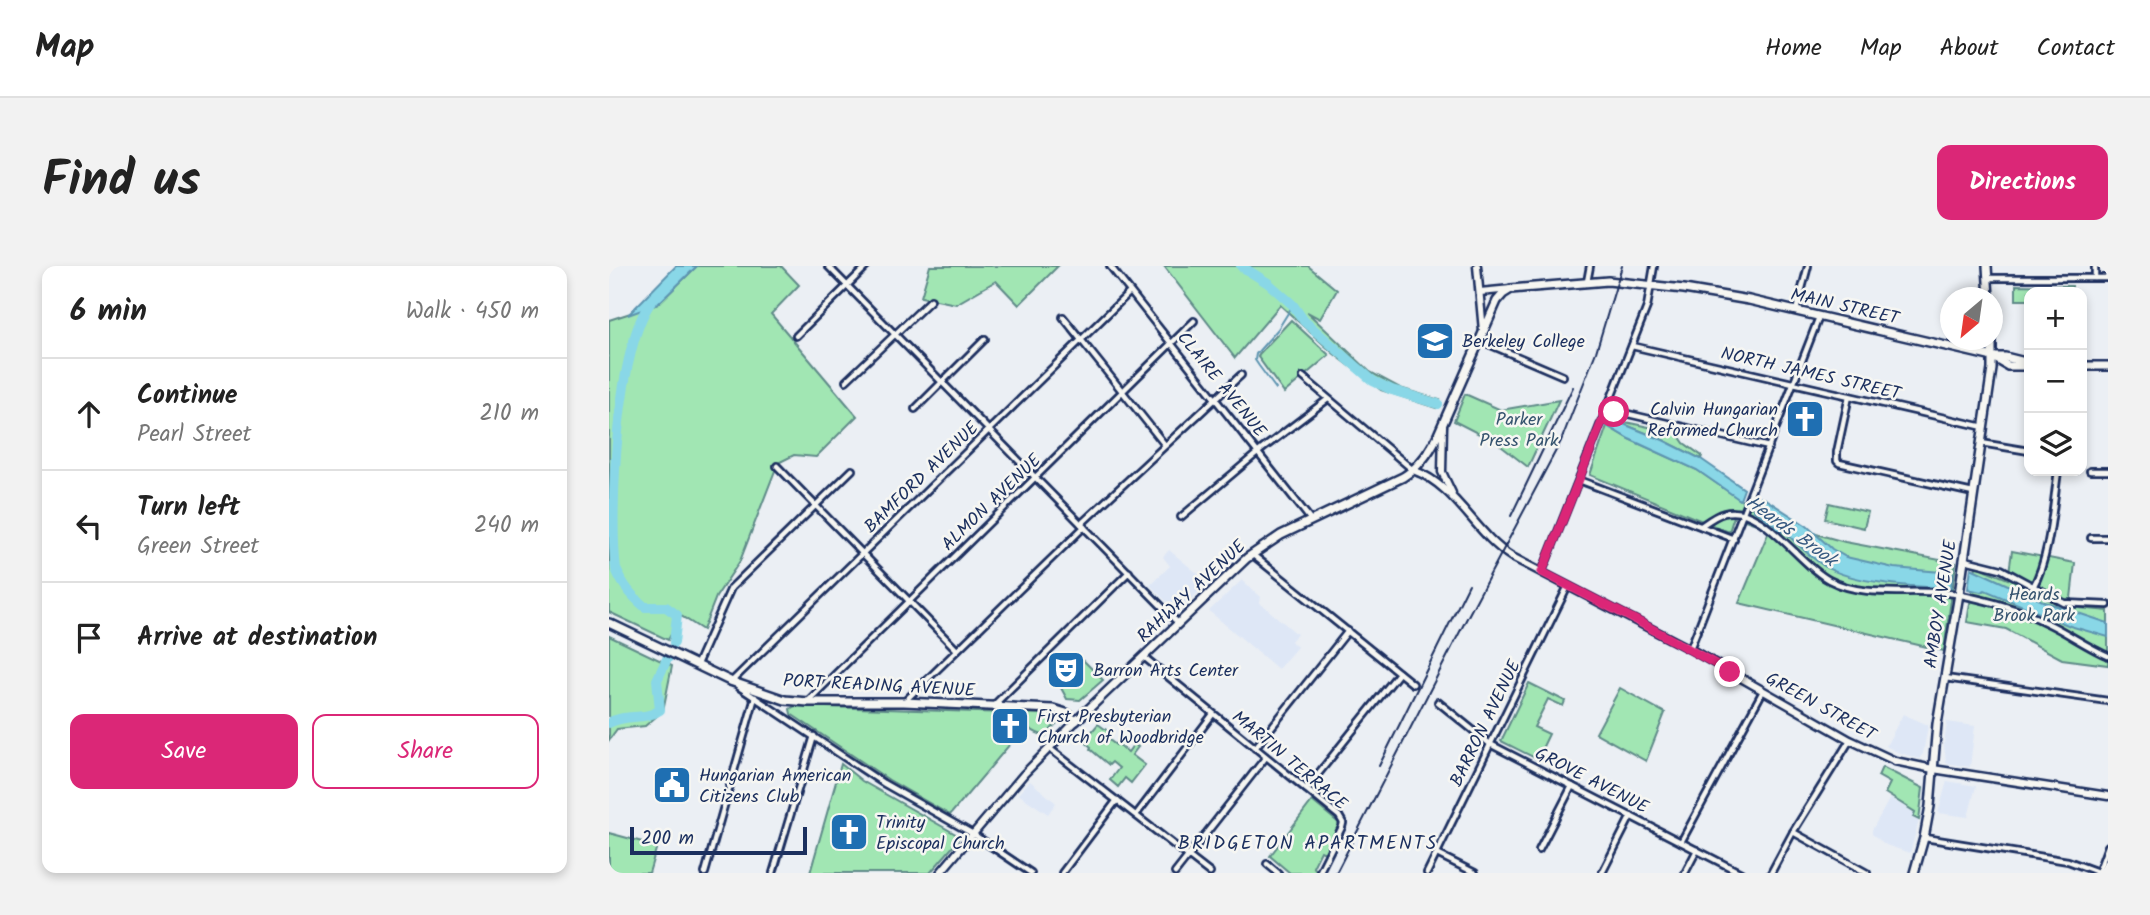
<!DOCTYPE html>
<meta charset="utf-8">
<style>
:root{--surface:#fff;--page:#f2f2f2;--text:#222;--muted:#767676;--line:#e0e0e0;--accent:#db2777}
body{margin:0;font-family:Kalam,sans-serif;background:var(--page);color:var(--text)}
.controls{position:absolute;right:21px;top:21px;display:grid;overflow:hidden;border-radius:14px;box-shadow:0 4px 10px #0003}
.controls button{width:63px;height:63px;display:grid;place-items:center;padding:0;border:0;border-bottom:2px solid var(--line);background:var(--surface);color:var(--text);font:35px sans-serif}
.compass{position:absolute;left:1331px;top:21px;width:63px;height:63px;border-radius:50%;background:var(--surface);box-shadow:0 4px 10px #0003;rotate:209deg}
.scale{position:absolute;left:21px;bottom:18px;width:177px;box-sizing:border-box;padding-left:7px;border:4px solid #1b2f5e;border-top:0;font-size:19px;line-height:24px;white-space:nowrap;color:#1b2f5e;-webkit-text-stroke:5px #f6f6f2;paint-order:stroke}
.stop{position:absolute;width:21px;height:21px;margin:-16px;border:5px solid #db2777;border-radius:50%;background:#fff}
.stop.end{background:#db2777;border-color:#fff;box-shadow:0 2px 7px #0008}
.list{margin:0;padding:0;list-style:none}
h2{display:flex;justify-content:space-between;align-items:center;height:91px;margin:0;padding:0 28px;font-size:30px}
h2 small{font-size:23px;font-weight:400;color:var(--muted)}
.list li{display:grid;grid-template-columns:46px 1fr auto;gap:21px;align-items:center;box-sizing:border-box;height:112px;padding:0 28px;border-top:2px solid var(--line)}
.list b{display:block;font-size:26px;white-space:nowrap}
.list p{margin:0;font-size:23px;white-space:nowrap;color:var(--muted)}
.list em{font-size:23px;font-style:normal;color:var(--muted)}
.actions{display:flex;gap:14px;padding:21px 28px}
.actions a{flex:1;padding:16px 0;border:2px solid var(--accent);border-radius:14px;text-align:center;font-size:24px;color:var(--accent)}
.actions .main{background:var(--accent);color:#fff}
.icon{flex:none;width:38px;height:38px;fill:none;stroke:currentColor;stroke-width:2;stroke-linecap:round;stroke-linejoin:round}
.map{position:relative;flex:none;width:1499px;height:607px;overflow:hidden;border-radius:14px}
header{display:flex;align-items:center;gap:42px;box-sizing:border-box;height:98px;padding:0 35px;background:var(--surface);border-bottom:2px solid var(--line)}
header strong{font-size:33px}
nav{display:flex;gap:38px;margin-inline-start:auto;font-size:24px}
.intro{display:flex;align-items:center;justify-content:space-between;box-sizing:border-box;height:168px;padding:0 42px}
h1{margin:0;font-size:49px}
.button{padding:18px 32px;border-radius:14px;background:var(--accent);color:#fff;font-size:24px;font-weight:700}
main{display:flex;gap:42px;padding:0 42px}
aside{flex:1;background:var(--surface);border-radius:14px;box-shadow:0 4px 10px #0003}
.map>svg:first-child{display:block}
.built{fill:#dee7f6}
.green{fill:#a1e6b3;stroke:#5e8a88;stroke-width:2}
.water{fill:#89d7e7;stroke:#5d94b0;stroke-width:2}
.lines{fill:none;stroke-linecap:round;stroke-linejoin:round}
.stream{stroke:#5d94b0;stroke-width:2}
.river{stroke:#89d7e7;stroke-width:10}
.minor-casing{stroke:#1b2f5e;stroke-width:10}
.tertiary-casing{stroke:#1b2f5e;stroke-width:11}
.secondary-casing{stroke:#1b2f5e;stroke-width:12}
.minor{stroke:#f6f6f2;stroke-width:4.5}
.tertiary{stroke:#f6f6f2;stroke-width:6}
.secondary{stroke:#f6f6f2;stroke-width:7}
.rail{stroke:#1b2f5e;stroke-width:2}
.route{stroke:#db2777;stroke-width:9}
.labels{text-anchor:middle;stroke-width:5;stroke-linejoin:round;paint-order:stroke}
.street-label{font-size:18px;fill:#1b2f5e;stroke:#f6f6f2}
.poi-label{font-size:18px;fill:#1b2f5e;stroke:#f6f6f2;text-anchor:start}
.park-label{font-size:18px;fill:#36546f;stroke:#f6f6f2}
.water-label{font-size:19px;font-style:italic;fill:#365980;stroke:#f6f6f2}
.neighbourhood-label{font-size:19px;letter-spacing:2px;fill:#1b2f5e;stroke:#f6f6f2}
</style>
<header>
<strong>Map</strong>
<nav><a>Home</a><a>Map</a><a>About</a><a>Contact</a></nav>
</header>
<div class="intro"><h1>Find us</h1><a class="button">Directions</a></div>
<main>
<aside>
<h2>6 min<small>Walk · 450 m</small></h2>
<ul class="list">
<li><svg class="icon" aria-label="ahead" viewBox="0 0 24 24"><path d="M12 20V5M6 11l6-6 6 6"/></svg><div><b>Continue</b><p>Pearl Street</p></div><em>210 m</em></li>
<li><svg class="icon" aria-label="left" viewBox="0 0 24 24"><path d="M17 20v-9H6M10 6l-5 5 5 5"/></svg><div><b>Turn left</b><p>Green Street</p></div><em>240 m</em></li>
<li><svg class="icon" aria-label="arrive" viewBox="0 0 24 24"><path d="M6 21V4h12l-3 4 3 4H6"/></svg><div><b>Arrive at destination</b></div></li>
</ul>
<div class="actions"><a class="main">Save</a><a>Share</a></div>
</aside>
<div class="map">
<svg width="1499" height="607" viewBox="0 0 1499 607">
<rect width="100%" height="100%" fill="#ebeff4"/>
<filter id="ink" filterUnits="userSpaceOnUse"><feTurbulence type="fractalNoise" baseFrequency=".0143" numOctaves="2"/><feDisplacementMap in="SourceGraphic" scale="14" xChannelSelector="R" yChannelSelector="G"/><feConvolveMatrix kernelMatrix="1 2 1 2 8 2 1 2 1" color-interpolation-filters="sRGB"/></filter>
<g filter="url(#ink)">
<g class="built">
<polygon points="560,284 600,317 568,346 541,319 561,300 554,291"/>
<polygon points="633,314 652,331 651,337 688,368 682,375 688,381 669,403 600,345"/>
<polygon points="1294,448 1319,459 1314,488 1310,493 1286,485 1277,480"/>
<polygon points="1338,456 1366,460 1361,501 1337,497 1335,478"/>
<polygon points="421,515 447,537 439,548 409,528"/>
<polygon points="1338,515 1367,520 1359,551 1329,547"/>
<polygon points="1281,532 1306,547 1304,551 1310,554 1301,587 1277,579 1263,568 1263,564"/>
</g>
<g class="green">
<polygon points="88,0 172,0 190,19 162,48 248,150 207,191 185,189 169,197 131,295 107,331 94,364 72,350 59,374 0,346 0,54 49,38"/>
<polygon points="321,0 449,0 410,39 387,15 347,38 312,31"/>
<polygon points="555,0 699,0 728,24 711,53 698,46 761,106 791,122 831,134 827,142 772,124 724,87 671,39 626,92"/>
<polygon points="1407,19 1463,20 1463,26 1420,26 1420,34 1407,34"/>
<polygon points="682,54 720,89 675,127 649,91 650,88"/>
<polygon points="856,128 892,144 950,134 919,201 888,177 845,155"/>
<polygon points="1002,153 1068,167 1075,177 1093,190 1092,193 1054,174"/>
<polygon points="998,160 1020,173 1088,204 1164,256 1236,276 1347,297 1335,385 1130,337 1160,265 1150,259 1125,250 1120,266 981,209"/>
<polygon points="1220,237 1259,246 1255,262 1216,253"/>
<polygon points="1403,285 1466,297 1461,341 1499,345 1499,399 1453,393 1397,363 1358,356 1367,300 1399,313"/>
<polygon points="0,370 63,400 54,445 36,460 8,463 0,474"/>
<polygon points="475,395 494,414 471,434 458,433 445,409 448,407 457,416 469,405 469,401"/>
<polygon points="920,417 956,435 954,440 939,433 925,461 940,468 928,493 892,475"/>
<polygon points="1011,422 1056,447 1037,495 987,467"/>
<polygon points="186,440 398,447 385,465 402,477 341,549 280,514 182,448 181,443"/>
<path d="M401,447L441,448L446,451L449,456L436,470C417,464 416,457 401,447Z"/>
<polygon points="489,458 500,466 496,471 507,479 509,478 519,486 525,478 529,481 523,489 536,499 522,517 516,512 509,521 501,514 510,502 503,496 500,499 481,483 482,481 475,475"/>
<polygon points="232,498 253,515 350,570 348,576 321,607 201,607"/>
<polygon points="1273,501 1314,522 1310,554 1304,551 1306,546 1276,527 1281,517 1269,510"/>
<polygon points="703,535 731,558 716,587 712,585 704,601 708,604 706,607 681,607 661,590"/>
<polygon points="0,567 48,580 40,607 0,607"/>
</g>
<g class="water">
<polygon points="67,0 88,0 49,38 19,49"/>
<polygon points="1002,153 1054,174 1092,193 1135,223 1131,234 1088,204 1020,173 998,160"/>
<path d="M1149,231L1156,233L1198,260L1223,283L1237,291L1285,302L1344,307L1342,321C1309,322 1242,317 1215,300C1200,290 1187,277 1174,264L1172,267L1166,263V259L1144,244Z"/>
<polygon points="1362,302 1436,336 1499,357 1499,371 1461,360 1376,324 1372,326 1359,323"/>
</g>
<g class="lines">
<polyline class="stream" points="667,123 650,100 646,94 647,88 669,63 684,39"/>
<g class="river">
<polyline points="632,0 659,17 684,39 695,55 764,115 783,124 829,138"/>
<path d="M46,31C7,72 0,251 7,303C14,320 23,330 36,341H57L68,349L65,377"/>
<path d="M0,457C16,447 35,455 51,444L48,414L59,391"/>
</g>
<g class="minor-casing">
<g id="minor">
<polyline points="219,0 569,357"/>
<polyline points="501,0 702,254"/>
<polyline points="1379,12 1499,12"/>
<polyline points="1486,12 1486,0"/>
<polyline points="978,16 981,0"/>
<polyline points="1187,45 1199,0"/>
<polyline points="454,51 556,179"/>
<polyline points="187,70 258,0"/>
<polyline points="870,74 954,110"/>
<polyline points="1023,80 1375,161"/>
<polyline points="694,111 804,204"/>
<polyline points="237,115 322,34"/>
<polyline points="1240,130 1228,186 1228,195 1230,197 1364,227"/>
<polyline points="306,143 376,73"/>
<polyline points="998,143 1160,181"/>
<polyline points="1372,177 1420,185"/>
<polyline points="168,200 348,384"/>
<polyline points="1481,205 1499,205"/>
<polyline points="970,214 1125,273"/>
<polyline points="572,251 652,184 719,133"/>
<polyline points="472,258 632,109"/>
<path d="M1092,260C1099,255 1107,249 1115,247C1153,237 1189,298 1220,314C1260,335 1309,320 1352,329C1381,335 1411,343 1438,357C1459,367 1478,381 1499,390"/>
<polyline points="1482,272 1499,272"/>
<polyline points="644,289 804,418"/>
<polyline points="1356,294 1392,303 1455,337 1499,339"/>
<polyline points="933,306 1038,41 1045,0"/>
<path d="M1424,321C1441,292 1444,239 1449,205"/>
<polyline points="1081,383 1210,51"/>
<polyline points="535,391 730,550 734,557 733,561 710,607"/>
<polyline points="88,398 122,322 243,204"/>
<polyline points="1336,412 1499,435"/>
<polyline points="122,416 521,26"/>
<polyline points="130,421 274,517 364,568 422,607"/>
<polyline points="199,435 585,55"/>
<polyline points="295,436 475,261"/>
<polyline points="829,436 881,478 1132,607"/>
<polyline points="384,440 520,306"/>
<polyline points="440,482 601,607"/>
<polyline points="646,482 739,365"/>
<polyline points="697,523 790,407"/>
<polyline points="527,549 604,448"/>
<polyline points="1184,566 1258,607"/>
<polyline points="1316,572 1459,595 1489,606"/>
<polyline points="1072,576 1154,425"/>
<polyline points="930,584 963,520"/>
<polyline points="828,588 866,607"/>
<polyline points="658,598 669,607"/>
<polyline points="96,607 146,431"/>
<polyline points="164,607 205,470"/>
<polyline points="453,607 508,534"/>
<polyline points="566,607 657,491"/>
<polyline points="818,607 959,320"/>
<polyline points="993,607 1022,550"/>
<polyline points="1076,607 1088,584"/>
<polyline points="1162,607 1184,566 1241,474"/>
<polyline points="1489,607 1499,580"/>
</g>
</g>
<g class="tertiary-casing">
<g id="tertiary">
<polyline points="868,0 874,65"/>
<polyline points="871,26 902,23"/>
<polyline points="834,160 833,206 843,227"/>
<path d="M804,204C848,220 865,267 903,291L1081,383L1241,474L1286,495L1324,503L1499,530"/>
<polyline points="331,607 415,508 467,455"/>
</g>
</g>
<g class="secondary-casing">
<g id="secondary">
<polyline points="1378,0 1380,32"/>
<polyline points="1384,91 1399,100 1420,100"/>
<polyline points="1473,100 1499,100"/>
<path d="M0,357L121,415L176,434L199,436H295L444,443L457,447L467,455L638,292L672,269L794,211C810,201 820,187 828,171L888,35L894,28L902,23L999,15L1075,23L1140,34L1384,91H1396L1420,97"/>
<polyline points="1305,607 1315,572 1321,540 1328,458 1350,328 1383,103 1383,74"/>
</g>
</g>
<use href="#minor" class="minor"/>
<use href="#tertiary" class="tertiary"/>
<use href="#secondary" class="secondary"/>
<g class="rail">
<polyline points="902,250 964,121"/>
<polyline points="770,500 860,318"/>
<polyline points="727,607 859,350 952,175 987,86 1013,0"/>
</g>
</g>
</g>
<g class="lines" filter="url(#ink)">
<polyline class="route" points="1005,146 998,143 933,306 1034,358 1121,406"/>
</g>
<defs>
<g id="university-square" transform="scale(2.0125)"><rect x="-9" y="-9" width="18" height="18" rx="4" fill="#1f6fb2" stroke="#f6f6f2"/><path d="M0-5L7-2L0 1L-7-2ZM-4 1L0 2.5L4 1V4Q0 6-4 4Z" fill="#fff"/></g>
<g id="church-square" transform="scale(2.0125)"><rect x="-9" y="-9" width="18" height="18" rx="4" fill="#1f6fb2" stroke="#f6f6f2"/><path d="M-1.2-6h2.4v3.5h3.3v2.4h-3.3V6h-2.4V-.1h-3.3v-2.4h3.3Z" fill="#fff"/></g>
<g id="theatre-square" transform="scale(2.0125)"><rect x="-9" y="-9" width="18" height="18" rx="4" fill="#1f6fb2" stroke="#f6f6f2"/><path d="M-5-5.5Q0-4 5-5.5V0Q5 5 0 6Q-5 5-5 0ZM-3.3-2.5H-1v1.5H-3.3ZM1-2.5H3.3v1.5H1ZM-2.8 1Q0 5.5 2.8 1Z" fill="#fff"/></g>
<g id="civic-square" transform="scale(2.0125)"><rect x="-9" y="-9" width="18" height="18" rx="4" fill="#1f6fb2" stroke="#f6f6f2"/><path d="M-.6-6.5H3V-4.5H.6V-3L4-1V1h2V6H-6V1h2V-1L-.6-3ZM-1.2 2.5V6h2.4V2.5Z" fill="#fff"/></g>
</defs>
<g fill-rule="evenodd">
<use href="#university-square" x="826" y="75"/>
<use href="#church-square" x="1196" y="153"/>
<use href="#theatre-square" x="457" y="404"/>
<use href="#church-square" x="401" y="460"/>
<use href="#civic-square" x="63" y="519"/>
<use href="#church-square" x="240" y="566"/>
</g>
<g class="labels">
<g class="street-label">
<text transform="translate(1236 40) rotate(13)" y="6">MAIN STREET</text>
<text transform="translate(1202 107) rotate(13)" y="6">NORTH JAMES STREET</text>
<text transform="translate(613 118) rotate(51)" y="6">CLAIRE AVENUE</text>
<text transform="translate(312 211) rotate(-44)" y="6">BAMFORD AVENUE</text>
<text transform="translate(382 236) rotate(-44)" y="6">ALMON AVENUE</text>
<text transform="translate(582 325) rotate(-43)" y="6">RAHWAY AVENUE</text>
<text transform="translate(1331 338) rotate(-81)" y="6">AMBOY AVENUE</text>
<text transform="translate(270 419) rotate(3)" y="6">PORT READING AVENUE</text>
<text transform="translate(1212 440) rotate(29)" y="6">GREEN STREET</text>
<text transform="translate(876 457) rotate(-64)" y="6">BARRON AVENUE</text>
<text transform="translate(681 494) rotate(40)" y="6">MARTIN TERRACE</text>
<text transform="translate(983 514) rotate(27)" y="6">GROVE AVENUE</text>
</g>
<g class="poi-label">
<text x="853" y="81">Berkeley College</text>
<text x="1169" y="149" text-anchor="end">Calvin Hungarian<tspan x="1169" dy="21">Reformed Church</tspan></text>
<text x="484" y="410">Barron Arts Center</text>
<text x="428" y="456">First Presbyterian<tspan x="428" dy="21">Church of Woodbridge</tspan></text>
<text x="90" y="515">Hungarian American<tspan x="90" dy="21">Citizens Club</tspan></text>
<text x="267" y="562">Trinity<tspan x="267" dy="21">Episcopal Church</tspan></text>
</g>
<g class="park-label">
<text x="910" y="159">Parker<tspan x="910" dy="21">Press Park</tspan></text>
<text x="1425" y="334">Heards<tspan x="1425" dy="21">Brook Park</tspan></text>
</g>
<g class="water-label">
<text transform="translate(1183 264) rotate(36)" y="7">Heards Brook</text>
</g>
<g class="neighbourhood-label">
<text x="699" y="583">BRIDGETON APARTMENTS</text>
</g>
</g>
</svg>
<div class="controls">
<button>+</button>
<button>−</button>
<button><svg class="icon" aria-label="layers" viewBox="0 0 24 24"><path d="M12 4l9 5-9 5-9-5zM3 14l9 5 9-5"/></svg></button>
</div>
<svg class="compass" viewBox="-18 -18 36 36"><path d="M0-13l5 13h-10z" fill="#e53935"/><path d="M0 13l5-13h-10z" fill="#767676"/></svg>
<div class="scale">200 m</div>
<div class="stop" style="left:1005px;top:146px"></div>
<div class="stop end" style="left:1121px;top:406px"></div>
</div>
</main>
